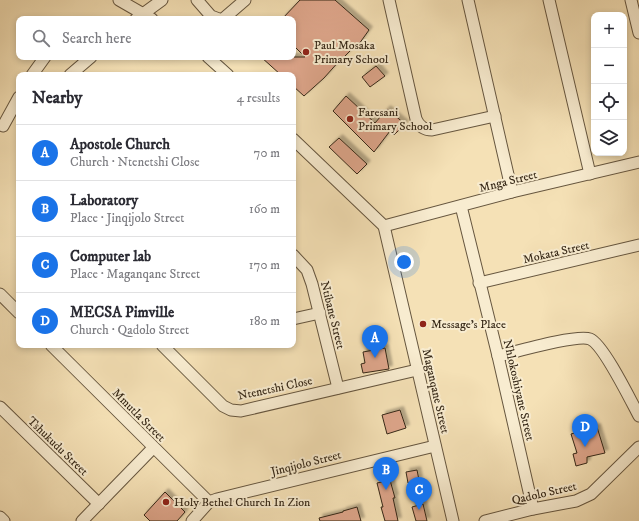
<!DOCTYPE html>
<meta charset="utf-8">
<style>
:root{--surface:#fff;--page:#f7f7f7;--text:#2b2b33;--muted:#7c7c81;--line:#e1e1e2;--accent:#1a73e8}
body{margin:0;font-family:"IM FELL DW Pica",serif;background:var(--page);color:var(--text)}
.controls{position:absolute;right:12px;top:12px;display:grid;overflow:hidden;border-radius:8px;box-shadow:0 2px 6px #0003}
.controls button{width:36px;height:36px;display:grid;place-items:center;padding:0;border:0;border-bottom:1px solid var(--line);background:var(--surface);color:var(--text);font:20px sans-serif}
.you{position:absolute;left:404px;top:262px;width:14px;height:14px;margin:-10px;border:3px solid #fff;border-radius:50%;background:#1a73e8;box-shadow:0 0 0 6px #1a73e833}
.badge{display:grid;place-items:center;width:26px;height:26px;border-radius:50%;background:var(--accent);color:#fff;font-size:13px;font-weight:700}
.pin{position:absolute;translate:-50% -33px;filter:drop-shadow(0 1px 2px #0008)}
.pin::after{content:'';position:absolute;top:21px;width:14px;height:12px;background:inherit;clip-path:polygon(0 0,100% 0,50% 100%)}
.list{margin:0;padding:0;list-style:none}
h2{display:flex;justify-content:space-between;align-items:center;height:52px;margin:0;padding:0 16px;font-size:17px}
h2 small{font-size:13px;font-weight:400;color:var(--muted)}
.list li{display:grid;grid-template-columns:26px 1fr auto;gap:12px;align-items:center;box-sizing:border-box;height:56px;padding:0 16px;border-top:1px solid var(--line)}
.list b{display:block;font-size:15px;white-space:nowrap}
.list p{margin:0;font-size:13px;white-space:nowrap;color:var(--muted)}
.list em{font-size:13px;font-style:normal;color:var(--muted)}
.icon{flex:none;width:22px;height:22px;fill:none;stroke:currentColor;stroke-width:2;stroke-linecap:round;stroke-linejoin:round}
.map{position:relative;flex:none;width:639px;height:521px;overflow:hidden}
.search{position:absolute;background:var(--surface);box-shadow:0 2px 6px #0003;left:16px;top:16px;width:280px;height:44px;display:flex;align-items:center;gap:10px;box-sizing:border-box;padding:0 14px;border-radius:8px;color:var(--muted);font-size:15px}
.panel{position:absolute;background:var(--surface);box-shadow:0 2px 6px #0003;left:16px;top:72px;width:280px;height:276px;border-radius:8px}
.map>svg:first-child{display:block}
.building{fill:#dda58a;stroke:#362817;filter:url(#shadow)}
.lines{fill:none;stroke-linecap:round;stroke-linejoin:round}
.street-casing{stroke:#66563f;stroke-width:13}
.street{stroke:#f8ecd0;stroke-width:11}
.poi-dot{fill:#8f2418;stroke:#f8ecd0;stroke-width:1.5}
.labels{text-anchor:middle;stroke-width:4;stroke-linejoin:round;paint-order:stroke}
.poi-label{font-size:12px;fill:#362817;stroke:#f8ecd0;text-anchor:start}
.street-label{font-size:12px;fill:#362817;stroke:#f8ecd0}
</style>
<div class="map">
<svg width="639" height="521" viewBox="0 0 639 521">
<defs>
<filter id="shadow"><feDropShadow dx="3.5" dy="-3.5" stdDeviation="1" flood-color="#0004"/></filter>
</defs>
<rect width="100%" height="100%" fill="#f5e1b6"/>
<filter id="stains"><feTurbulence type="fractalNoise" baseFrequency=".005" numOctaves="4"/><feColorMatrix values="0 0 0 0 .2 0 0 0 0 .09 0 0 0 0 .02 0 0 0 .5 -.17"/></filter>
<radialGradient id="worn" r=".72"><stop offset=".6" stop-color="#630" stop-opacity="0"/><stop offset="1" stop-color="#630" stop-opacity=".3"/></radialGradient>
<g class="building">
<polygon points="300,0 335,0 369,30 359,44 358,43 341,60 341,59 324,78 304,96 293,86 293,75 281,75 261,57 305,57 293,45 293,19 282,19"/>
<polygon points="376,66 385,76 370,87 362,77"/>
<polygon points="346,96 375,123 387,109 405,124 394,135 390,131 374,152 333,111"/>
<polygon points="339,138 367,164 357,174 329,147"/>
<polygon points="385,348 389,369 363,373 361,364 365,363 363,352"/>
<polygon points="400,410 406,428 387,434 382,415"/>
<polygon points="597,427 605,453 587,457 587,463 576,466 573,454 577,453 571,434"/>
<polygon points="417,470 419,480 408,483 406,472"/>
<polygon points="390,480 395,498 393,498 398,521 385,521 381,507 383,507 377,483"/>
<polygon points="165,492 185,512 177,521 150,521 144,515"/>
<polygon points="423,504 427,521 416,521 412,507"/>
<polygon points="357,507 361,521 320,521 319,518 343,512 343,511"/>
</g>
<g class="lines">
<g class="street-casing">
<g id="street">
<polyline points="119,0 152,19"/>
<polyline points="197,0 211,16 219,19"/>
<path d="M389,0L416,119C419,126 424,130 432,130L495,116"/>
<polyline points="468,0 512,192"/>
<polyline points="549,0 590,174"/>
<polyline points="631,0 639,33"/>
<polyline points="136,19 162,0"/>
<polyline points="223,19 245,0"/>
<polyline points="208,57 228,75"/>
<polyline points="32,75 45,57"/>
<polyline points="70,75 91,57"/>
<polyline points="3,126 19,97"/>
<polyline points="293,139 384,226 453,521"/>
<polyline points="461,206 498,356 533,509"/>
<polyline points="384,226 512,192 639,162"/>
<polyline points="293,255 307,270 312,284 338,388"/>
<polyline points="479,283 639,245"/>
<polyline points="0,294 19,313"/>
<polyline points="293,319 320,313"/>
<polyline points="51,345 209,502"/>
<polyline points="162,345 223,406 231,410 241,411 417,370"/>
<path d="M498,356C515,352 577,334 590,339C603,344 631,401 639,416"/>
<polyline points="0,407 99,504"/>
<polyline points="0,517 4,521"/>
<polyline points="82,521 153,448"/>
<polyline points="192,521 209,502 217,499 435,446"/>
<polyline points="485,521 533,509 576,501 591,494 639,447"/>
</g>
</g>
<use href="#street" class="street"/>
</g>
<g class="poi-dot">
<circle cx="306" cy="52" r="4"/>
<circle cx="350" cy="119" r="4"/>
<circle cx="423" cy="324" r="4"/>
<circle cx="166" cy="502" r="4"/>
</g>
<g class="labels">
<g class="poi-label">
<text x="314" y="49">Paul Mosaka<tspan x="314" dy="14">Primary School</tspan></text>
<text x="358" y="116">Faresani<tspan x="358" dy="14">Primary School</tspan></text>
<text x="431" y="328">Message's Place</text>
<text x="174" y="506">Holy Bethel Church In Zion</text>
</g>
<g class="street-label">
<text transform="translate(508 181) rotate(-14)" y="4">Mnga Street</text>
<text transform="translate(556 252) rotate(-13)" y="4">Mokata Street</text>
<text transform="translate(333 315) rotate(76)" y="4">Ntibane Street</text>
<text transform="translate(275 388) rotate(-12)" y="4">Ntenetshi Close</text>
<text transform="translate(519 390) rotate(77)" y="4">Nhlokoshiyane Street</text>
<text transform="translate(436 391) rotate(77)" y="4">Maganqane Street</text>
<text transform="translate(139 415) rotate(45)" y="4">Mmutla Street</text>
<text transform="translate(58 446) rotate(44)" y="4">Tshukudu Street</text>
<text transform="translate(306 463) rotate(-14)" y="4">Jinqijolo Street</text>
<text transform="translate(544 493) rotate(-13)" y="4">Qadolo Street</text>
</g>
</g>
<rect width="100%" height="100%" filter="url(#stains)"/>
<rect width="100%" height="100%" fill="url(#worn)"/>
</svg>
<div class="controls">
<button>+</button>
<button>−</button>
<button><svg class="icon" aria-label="locate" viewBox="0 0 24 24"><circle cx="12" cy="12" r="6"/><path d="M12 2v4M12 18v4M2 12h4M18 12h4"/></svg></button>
<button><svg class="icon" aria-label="layers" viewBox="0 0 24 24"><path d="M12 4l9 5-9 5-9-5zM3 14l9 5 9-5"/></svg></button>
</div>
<div class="you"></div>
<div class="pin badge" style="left:375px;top:358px">A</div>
<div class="pin badge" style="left:386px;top:490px">B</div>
<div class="pin badge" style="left:419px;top:510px">C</div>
<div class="pin badge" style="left:585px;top:447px">D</div>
<div class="search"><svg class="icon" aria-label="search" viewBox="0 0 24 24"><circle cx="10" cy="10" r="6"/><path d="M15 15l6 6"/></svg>Search here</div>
<section class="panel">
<h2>Nearby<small>4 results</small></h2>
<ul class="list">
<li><span class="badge">A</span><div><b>Apostole Church</b><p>Church · Ntenetshi Close</p></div><em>70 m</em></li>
<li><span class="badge">B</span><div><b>Laboratory</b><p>Place · Jinqijolo Street</p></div><em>160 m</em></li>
<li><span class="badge">C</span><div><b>Computer lab</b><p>Place · Maganqane Street</p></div><em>170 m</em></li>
<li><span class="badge">D</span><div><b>MECSA Pimville</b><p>Church · Qadolo Street</p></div><em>180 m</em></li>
</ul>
</section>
</div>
